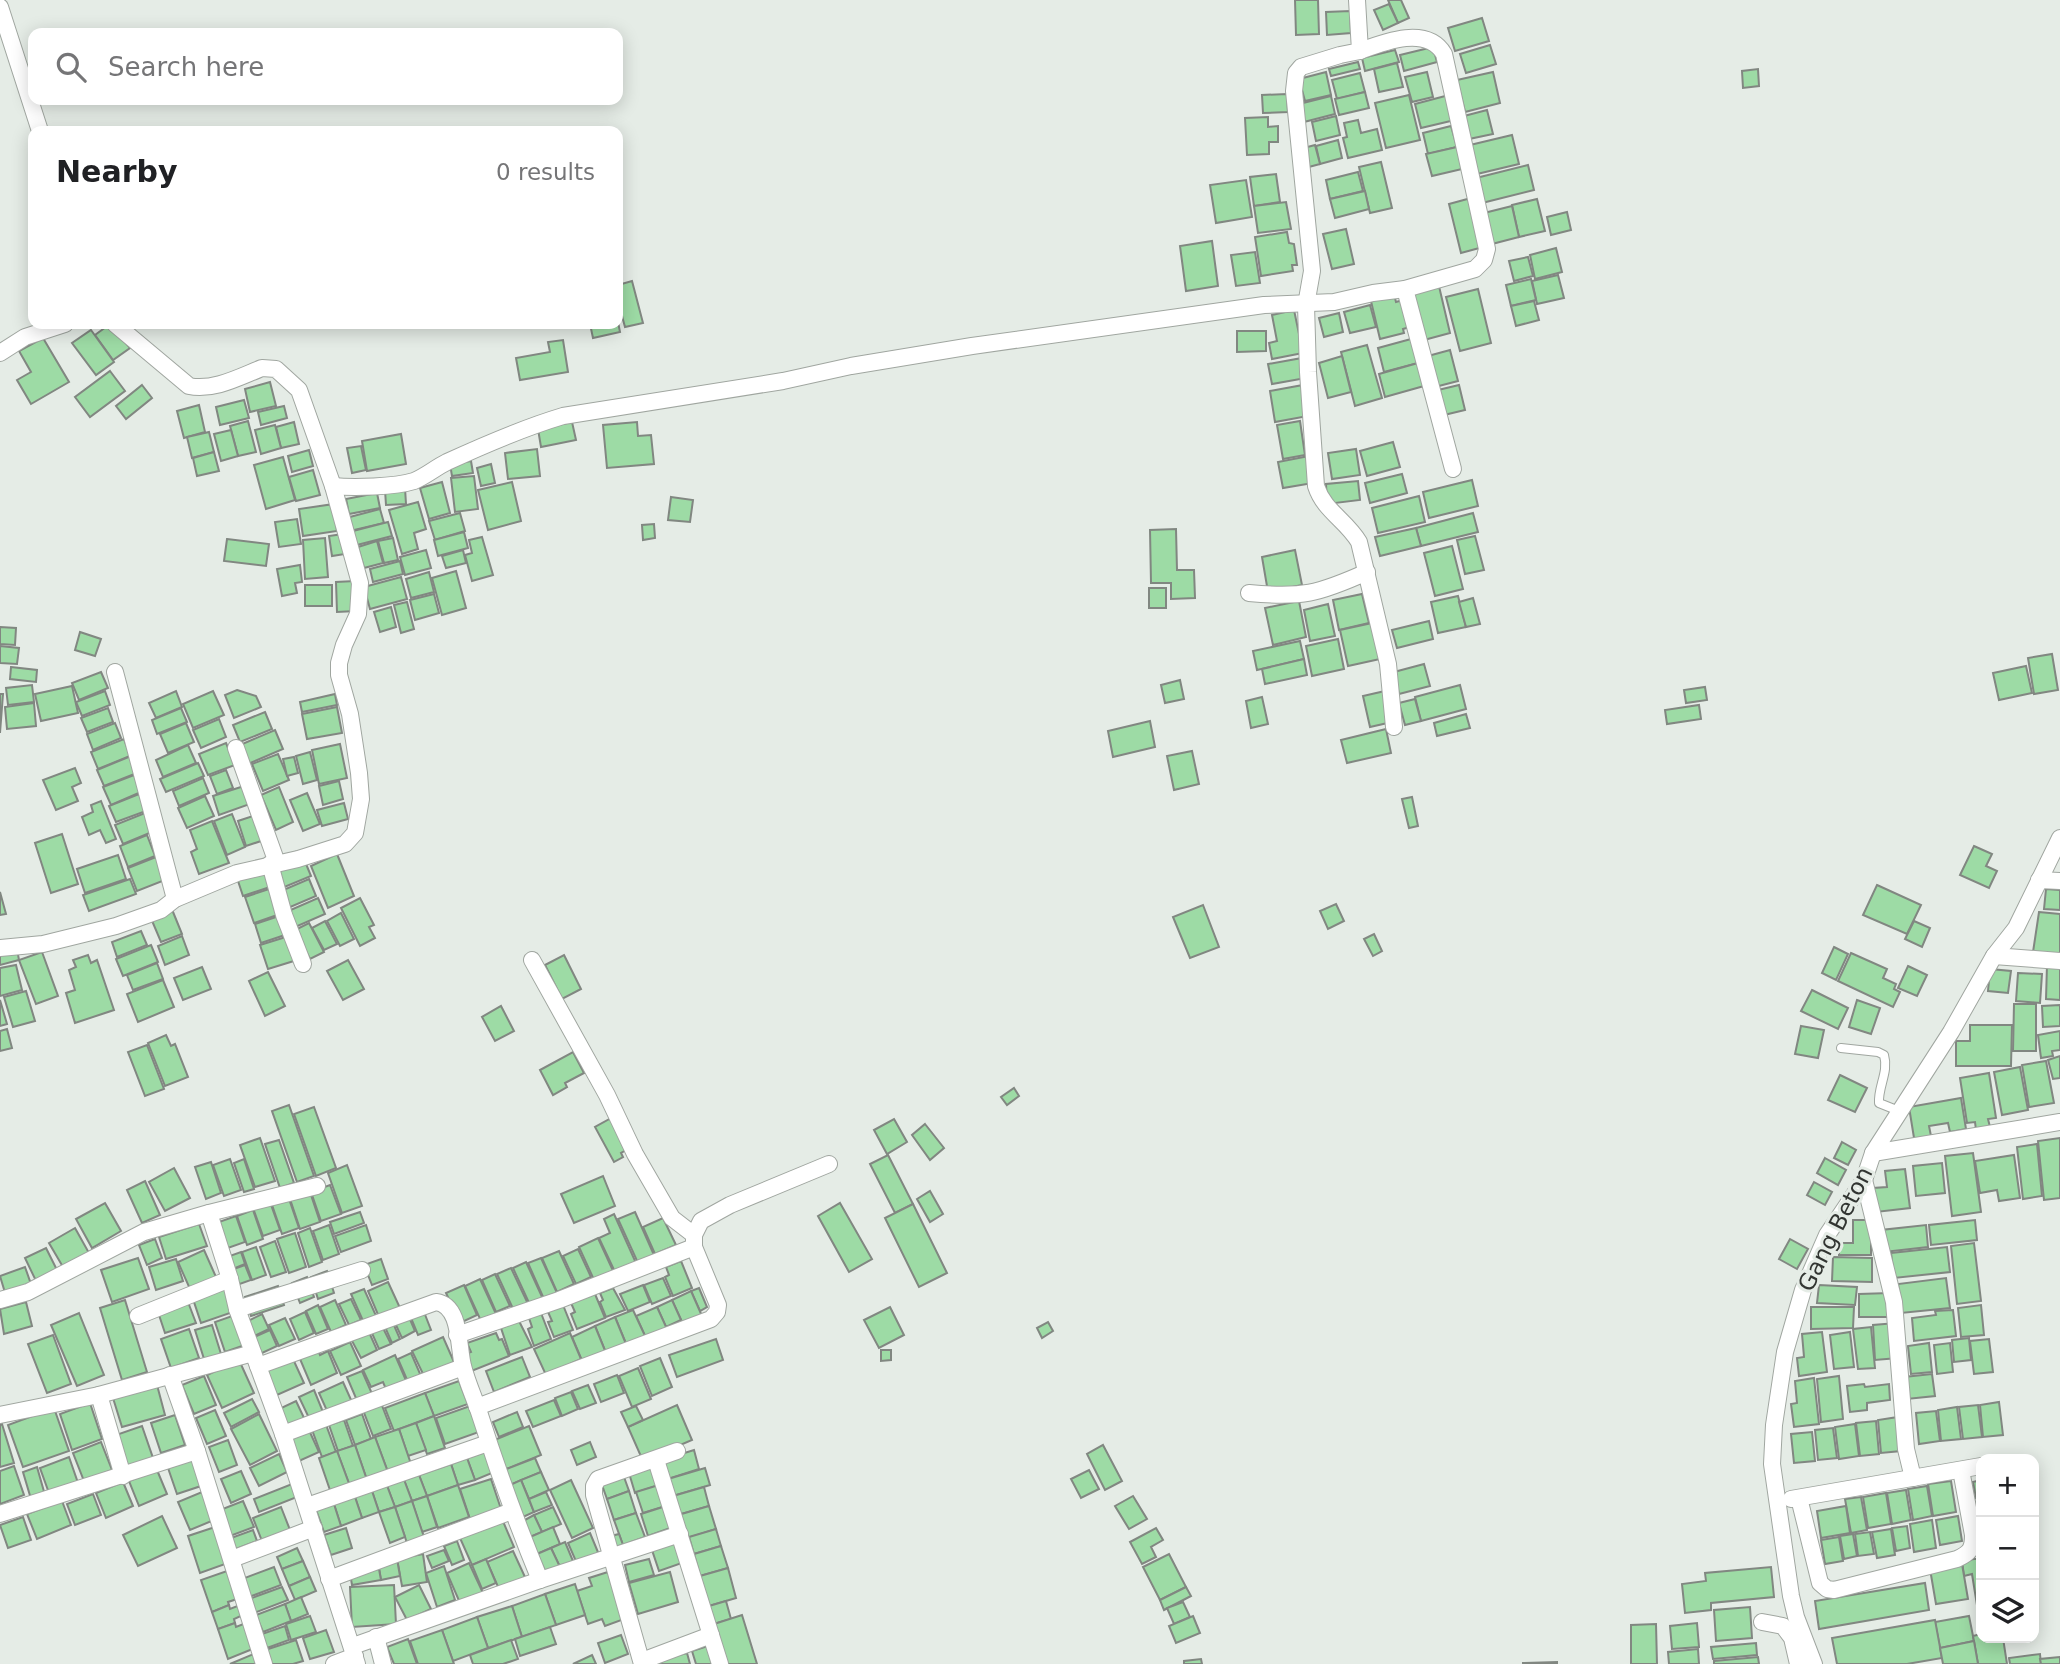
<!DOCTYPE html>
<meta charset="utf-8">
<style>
:root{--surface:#fff;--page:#f2f2f2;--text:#202124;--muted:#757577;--line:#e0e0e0}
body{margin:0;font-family:"DejaVu Sans",sans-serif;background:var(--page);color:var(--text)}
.controls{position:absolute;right:21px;bottom:21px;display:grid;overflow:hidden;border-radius:14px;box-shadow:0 4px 18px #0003}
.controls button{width:63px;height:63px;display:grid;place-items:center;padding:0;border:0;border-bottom:2px solid var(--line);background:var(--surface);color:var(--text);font:35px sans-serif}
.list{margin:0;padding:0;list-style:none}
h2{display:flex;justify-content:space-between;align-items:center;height:91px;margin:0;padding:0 28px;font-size:30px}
h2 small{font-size:23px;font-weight:400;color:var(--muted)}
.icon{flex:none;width:38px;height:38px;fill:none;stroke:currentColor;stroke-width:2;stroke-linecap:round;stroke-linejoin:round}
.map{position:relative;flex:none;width:2060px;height:1664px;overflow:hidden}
.search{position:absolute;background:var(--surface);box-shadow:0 4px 18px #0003;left:28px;top:28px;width:595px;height:77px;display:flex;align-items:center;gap:18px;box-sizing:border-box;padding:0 24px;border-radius:14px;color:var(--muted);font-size:26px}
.panel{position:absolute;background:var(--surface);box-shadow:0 4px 18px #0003;left:28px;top:126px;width:595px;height:203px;border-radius:14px}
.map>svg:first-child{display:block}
.building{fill:#9ddba5;stroke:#818781;stroke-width:2}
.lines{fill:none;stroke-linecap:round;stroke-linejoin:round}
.service-casing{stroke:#a0a6a0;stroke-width:10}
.minor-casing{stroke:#a0a6a0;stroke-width:18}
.service{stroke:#fff;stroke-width:8}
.minor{stroke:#fff;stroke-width:16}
.labels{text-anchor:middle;stroke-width:6;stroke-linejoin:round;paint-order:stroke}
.street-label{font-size:23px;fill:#323532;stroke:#e5ece6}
</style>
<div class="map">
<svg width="2060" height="1664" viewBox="0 0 2060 1664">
<rect width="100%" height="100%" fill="#e5ece6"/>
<g class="building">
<polygon points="1295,0 1318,0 1319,34 1296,35"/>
<polygon points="1388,0 1401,0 1409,18 1398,23"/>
<polygon points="1389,4 1398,23 1383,30 1374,10"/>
<polygon points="1350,11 1351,33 1327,35 1326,12"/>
<polygon points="1482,18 1489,41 1455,51 1448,28"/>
<polygon points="1490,45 1496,64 1466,73 1460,54"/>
<polygon points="1433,47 1437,62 1404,71 1400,55"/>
<polygon points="1395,50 1399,62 1365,71 1362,58"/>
<polygon points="1358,62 1360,69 1331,76 1329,69"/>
<polygon points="1397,63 1403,87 1379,92 1374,69"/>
<polygon points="1758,69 1759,86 1743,88 1742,71"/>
<polygon points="1326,72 1331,95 1305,101 1299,79"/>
<polygon points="1427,72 1433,97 1412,102 1405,77"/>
<polygon points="1493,72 1500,103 1465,112 1457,80"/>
<polygon points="1360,73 1365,92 1337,99 1332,80"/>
<polygon points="1365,92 1369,108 1339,115 1335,99"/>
<polygon points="1287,94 1288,112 1263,113 1262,95"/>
<polygon points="1409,95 1420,140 1386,148 1375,103"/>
<polygon points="1449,95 1455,120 1421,128 1415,104"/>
<polygon points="1331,96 1335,114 1304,122 1299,104"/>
<polygon points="1487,110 1493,134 1469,139 1464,116"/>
<polygon points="1336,116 1340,135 1316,141 1312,122"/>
<polygon points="1268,117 1268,127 1278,126 1278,142 1269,142 1269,154 1247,155 1245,118"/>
<polygon points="1358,120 1361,133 1377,129 1382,150 1348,158 1343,138 1347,137 1344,123"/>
<polygon points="1451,126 1457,147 1428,154 1423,133"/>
<polygon points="1512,135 1519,164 1477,174 1470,145"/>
<polygon points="1338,140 1342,158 1320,164 1316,146"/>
<polygon points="1315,145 1320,164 1305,168 1300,149"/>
<polygon points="1457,147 1462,169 1432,176 1426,154"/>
<polygon points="1381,162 1392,208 1370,213 1359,167"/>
<polygon points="1528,165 1534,190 1482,203 1476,178"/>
<polygon points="1358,172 1363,191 1330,199 1326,180"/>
<polygon points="1276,174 1280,202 1254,206 1250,177"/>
<polygon points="1246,180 1252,217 1216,223 1210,185"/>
<polygon points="1365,191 1369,209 1335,218 1330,199"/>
<polygon points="1471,198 1483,247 1461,253 1449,204"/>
<polygon points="1537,199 1545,231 1519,237 1512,205"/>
<polygon points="1286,202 1291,229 1258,233 1254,206"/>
<polygon points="1512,206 1519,237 1492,244 1484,213"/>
<polygon points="1567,212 1571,230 1551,235 1547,217"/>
<polygon points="1346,229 1354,264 1332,269 1323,234"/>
<polygon points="1287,232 1289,243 1294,244 1297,265 1292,265 1293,271 1261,276 1255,237"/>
<polygon points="1212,241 1218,286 1186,291 1180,246"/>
<polygon points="1556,248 1562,272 1535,279 1530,255"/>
<polygon points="1255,252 1260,283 1236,286 1231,255"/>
<polygon points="1528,257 1533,276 1514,281 1509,261"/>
<polygon points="1558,275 1564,298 1537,304 1532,281"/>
<polygon points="1531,279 1536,300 1511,306 1506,285"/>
<polygon points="632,281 643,323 625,327 618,301 618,285"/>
<polygon points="1438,282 1450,333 1424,340 1411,288"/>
<polygon points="1478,289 1491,343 1460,351 1446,297"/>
<polygon points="1393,291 1396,302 1403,300 1410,327 1403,329 1404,333 1380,339 1370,297"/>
<polygon points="1534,301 1539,320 1516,326 1511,306"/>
<polygon points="1370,305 1376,327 1350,333 1344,312"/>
<polygon points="1294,310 1303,353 1272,359 1269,343 1277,341 1272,315"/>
<polygon points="1339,313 1343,332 1324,337 1319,318"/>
<polygon points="618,322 620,332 593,338 590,324"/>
<polygon points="110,324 130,348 113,360 95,335"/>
<polygon points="91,330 114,362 96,375 72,343"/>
<polygon points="1237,331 1266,331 1266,351 1237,352"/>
<polygon points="43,338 69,382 31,404 17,380 31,372 19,351"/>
<polygon points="1411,339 1418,363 1384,372 1378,348"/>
<polygon points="563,340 568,372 520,380 516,358 550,352 548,342"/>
<polygon points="1367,345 1382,398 1355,406 1341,352"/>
<polygon points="1450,350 1458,381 1435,387 1428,356"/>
<polygon points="1342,356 1351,392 1328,398 1319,363"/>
<polygon points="1302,358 1306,378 1272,384 1268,364"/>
<polygon points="1418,363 1424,386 1385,397 1379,374"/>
<polygon points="110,371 125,391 90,417 75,397"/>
<polygon points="270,382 276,406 250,412 245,389"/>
<polygon points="142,385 152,398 126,419 116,406"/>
<polygon points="1303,385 1308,416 1275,422 1270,391"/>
<polygon points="1459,385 1465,410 1444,415 1438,390"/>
<polygon points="244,400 249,418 220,425 216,407"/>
<polygon points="199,405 205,432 184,438 177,411"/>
<polygon points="284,406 287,418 261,425 258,412"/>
<polygon points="248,421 256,452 238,456 230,426"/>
<polygon points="1300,421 1305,455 1283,459 1277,425"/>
<polygon points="294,422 299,444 281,448 276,427"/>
<polygon points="572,422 576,440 541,447 538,429"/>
<polygon points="637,422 638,436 651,435 654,464 607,468 603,425"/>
<polygon points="275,425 281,448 261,454 255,430"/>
<polygon points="231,430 238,456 221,461 214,434"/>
<polygon points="209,432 214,452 192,458 187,437"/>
<polygon points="401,434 406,464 367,471 362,441"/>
<polygon points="1393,442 1400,467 1367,476 1360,451"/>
<polygon points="361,446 366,470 352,473 347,448"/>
<polygon points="537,449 540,476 508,479 505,453"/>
<polygon points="1356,449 1360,475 1332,479 1328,453"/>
<polygon points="309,450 313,466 292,472 288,456"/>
<polygon points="214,452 219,471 197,476 193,458"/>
<polygon points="1309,456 1313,483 1283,488 1278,462"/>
<polygon points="283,457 295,500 266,509 254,465"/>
<polygon points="471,461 473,473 452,476 450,464"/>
<polygon points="491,464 495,483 481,486 477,468"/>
<polygon points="313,470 320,495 296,501 289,477"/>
<polygon points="1402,474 1407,493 1370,503 1365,483"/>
<polygon points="474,476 478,509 455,512 451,478"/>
<polygon points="1472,480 1478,506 1429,518 1423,492"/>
<polygon points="1358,481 1360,500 1327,504 1326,484"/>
<polygon points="442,482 450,513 429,519 420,488"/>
<polygon points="512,482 521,521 488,530 478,490"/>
<polygon points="405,488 406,504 386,505 385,490"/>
<polygon points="377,493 380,508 349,514 346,499"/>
<polygon points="1419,496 1425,522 1378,533 1372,508"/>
<polygon points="671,497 693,500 690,522 668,520"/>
<polygon points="418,502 426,529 414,533 418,549 402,554 389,510"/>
<polygon points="334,504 337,531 303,536 299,509"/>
<polygon points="380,509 384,523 350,531 346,518"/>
<polygon points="460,513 465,531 435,540 429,521"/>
<polygon points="1473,513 1478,532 1421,546 1416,528"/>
<polygon points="297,519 301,544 279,547 275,522"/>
<polygon points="388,522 392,536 357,545 353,531"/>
<polygon points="654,524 655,538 643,540 642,525"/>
<polygon points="1416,528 1421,546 1380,556 1375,537"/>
<polygon points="1176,529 1177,570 1194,570 1195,598 1171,599 1171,583 1151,583 1150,530"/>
<polygon points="464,532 468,548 438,556 434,540"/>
<polygon points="343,534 345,554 332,556 329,536"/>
<polygon points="1475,536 1484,570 1465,574 1457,540"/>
<polygon points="482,537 493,575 472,581 465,555 472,553 469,540"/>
<polygon points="325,538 328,577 305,579 303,540"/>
<polygon points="393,538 398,560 384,563 378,541"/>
<polygon points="227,539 269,544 266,566 224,561"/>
<polygon points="377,541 383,563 364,568 358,547"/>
<polygon points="1452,546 1463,589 1435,596 1424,553"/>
<polygon points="426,550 431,568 405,575 400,557"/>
<polygon points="463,550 466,563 446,568 442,556"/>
<polygon points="1295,550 1302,585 1268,592 1262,557"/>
<polygon points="400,561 403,574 373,582 370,569"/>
<polygon points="300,565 302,582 295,583 297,593 282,596 277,569"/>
<polygon points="456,571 466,608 442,615 432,578"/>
<polygon points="429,572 434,592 411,598 406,579"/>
<polygon points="401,577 407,599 370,609 364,587"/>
<polygon points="355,581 356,611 337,612 336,582"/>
<rect x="305" y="585" width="27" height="21"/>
<rect x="1149" y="588" width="17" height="20"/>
<polygon points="434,594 439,613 415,620 410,600"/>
<polygon points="1362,594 1369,623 1339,630 1333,600"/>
<polygon points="1458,596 1466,627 1438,633 1431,602"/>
<polygon points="1473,598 1480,624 1466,627 1459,602"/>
<polygon points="1299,601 1306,637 1273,645 1265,608"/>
<polygon points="407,602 414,629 401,633 394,605"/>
<polygon points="1328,604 1335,636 1310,641 1304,610"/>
<polygon points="391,607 396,627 380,632 374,612"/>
<polygon points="1429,621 1433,639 1397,648 1392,630"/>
<polygon points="1372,623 1380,659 1348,666 1340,630"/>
<polygon points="0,627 16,628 15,645 0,644"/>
<polygon points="80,632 101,639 95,656 75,650"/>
<polygon points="1338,639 1344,669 1312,676 1306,646"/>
<polygon points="1300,641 1304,659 1257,670 1253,651"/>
<polygon points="0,646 19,648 17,664 0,663"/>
<polygon points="2052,654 2058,690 2034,694 2028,658"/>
<polygon points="1304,659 1307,675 1265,684 1262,669"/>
<polygon points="1424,664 1430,686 1399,694 1394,672"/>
<polygon points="2026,666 2032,693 1999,700 1993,673"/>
<polygon points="11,667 37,670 36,682 10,679"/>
<polygon points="101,672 108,688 79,700 72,683"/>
<polygon points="1180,680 1184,699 1165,703 1161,685"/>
<polygon points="32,685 34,702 8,705 6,688"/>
<polygon points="1460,685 1466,709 1421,721 1415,697"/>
<polygon points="72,686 78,713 41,721 35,694"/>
<polygon points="1705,687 1707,700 1686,703 1684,690"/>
<polygon points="237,690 256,696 261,707 234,718 225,695"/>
<polygon points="105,691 110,705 82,716 76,702"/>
<polygon points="176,691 182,707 156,718 149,703"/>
<polygon points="213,691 224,715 193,728 183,704"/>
<polygon points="1385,691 1392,722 1370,727 1363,696"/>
<polygon points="0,694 3,694 0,733"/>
<polygon points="335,694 337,705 302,712 300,702"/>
<polygon points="1262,697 1268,724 1251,728 1246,701"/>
<polygon points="1415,699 1421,721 1405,725 1399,703"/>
<polygon points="34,703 36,726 7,729 5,707"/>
<polygon points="1699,705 1701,719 1667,724 1665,710"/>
<polygon points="337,707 342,733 307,739 302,714"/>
<polygon points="108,708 113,722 87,732 81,718"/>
<polygon points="181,708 187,722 157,734 152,720"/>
<polygon points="265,712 272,729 240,742 233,725"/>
<polygon points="1466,714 1470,728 1437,736 1434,723"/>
<polygon points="219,719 226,737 201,748 193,730"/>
<polygon points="1150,721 1155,747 1113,757 1108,731"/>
<polygon points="115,723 121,738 93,750 87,734"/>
<polygon points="186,723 194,742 168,753 160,734"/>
<polygon points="1386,729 1391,753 1347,763 1341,740"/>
<polygon points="275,730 283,749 248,764 240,745"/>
<polygon points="124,739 130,756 98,769 91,752"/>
<polygon points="226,743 235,765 208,775 199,754"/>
<polygon points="340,744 347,778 319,784 312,750"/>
<polygon points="188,745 196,763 163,777 156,760"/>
<polygon points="1192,751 1199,784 1174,790 1167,756"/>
<polygon points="310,752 317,780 303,784 296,756"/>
<polygon points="278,754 289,780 263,791 252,764"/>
<polygon points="131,756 137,773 104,786 97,770"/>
<polygon points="294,757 298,773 287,776 283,759"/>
<polygon points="198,763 204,776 166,792 160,779"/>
<polygon points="75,768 81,783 72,787 78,801 56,810 43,780"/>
<polygon points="226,770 233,788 217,794 210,776"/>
<polygon points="134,775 141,792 111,805 103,787"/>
<polygon points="203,778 209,793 179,806 173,791"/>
<polygon points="339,781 343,799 323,805 319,786"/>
<polygon points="244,786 250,804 219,815 213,796"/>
<polygon points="279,787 293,822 276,830 261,795"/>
<polygon points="307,793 320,824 303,831 290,800"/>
<polygon points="139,794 146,811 116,822 109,806"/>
<polygon points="205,796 214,816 187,828 178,808"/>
<polygon points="1412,797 1418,826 1409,828 1402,799"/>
<polygon points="101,801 116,839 106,843 100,830 89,835 82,817 93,812 91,805"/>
<polygon points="344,803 348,819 322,826 317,810"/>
<polygon points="145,813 152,832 123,844 115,825"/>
<polygon points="232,814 245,847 227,855 214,821"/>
<polygon points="256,815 264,840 246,846 238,821"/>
<polygon points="212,821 229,863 199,874 191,852 197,849 190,830"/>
<polygon points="62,834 78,884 51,893 35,843"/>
<polygon points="147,835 155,856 128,867 120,846"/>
<polygon points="1974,846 1992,854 1986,866 1997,871 1989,888 1960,875"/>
<polygon points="337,854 354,896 328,908 311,866"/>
<polygon points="118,855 126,879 85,893 77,869"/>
<polygon points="156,857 165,880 137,891 128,868"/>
<polygon points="304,859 311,876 282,888 275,872"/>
<polygon points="267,868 273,886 243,896 237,878"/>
<polygon points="130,879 136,894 89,911 83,895"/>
<polygon points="309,879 316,896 288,908 281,891"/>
<polygon points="1877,885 1921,905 1907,934 1863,915"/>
<polygon points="275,887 283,913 254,923 245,897"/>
<polygon points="2046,889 2060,890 2060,910 2044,909"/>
<polygon points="0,892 6,914 0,915"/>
<polygon points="318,898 325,914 293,928 286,912"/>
<polygon points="360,898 374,925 369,927 375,938 360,946 341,908"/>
<polygon points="1336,904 1344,921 1328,929 1320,911"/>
<polygon points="1203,905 1219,947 1190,958 1173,917"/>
<polygon points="171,907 182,934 161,942 150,916"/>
<polygon points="2039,912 2060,914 2060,955 2033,952"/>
<polygon points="341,913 354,939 340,946 327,921"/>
<polygon points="282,915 288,934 261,943 255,924"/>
<polygon points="325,921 337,944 324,950 312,928"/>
<polygon points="1914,921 1930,928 1922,947 1905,939"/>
<polygon points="309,923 324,952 310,959 295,930"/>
<polygon points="141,931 147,945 117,957 112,942"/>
<polygon points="1374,934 1382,951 1373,956 1364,939"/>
<polygon points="182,936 189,955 165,965 158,946"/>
<polygon points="289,936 297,960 268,969 260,945"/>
<polygon points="151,945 158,962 123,976 116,959"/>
<polygon points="1834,947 1848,954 1836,980 1822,973"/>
<polygon points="17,949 19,960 0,965 0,953"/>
<polygon points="42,952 58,996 36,1004 19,960"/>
<polygon points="1851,953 1887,969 1883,978 1896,984 1894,989 1900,992 1893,1007 1838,981"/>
<polygon points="88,955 91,963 97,960 114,1010 75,1023 66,993 75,990 69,970 76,967 73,960"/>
<polygon points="564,955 581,989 562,999 545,965"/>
<polygon points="348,960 364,989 343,1000 327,971"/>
<polygon points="157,963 163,979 133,990 127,975"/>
<polygon points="16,965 22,990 0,996 0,968"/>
<polygon points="2047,965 2060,965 2060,1000 2046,999"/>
<polygon points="1908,966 1927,975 1917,996 1898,988"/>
<polygon points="202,967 211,989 183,1000 174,978"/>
<polygon points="1990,969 2011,971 2008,993 1988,991"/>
<polygon points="268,972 285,1006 265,1016 249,981"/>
<polygon points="2018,973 2042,974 2040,1003 2016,1001"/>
<polygon points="163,980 174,1007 138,1022 127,994"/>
<polygon points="1812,990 1848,1008 1838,1029 1801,1011"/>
<polygon points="26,991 35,1021 13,1027 4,997"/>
<polygon points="0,1000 7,1024 0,1026"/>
<polygon points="1857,1000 1880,1008 1871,1034 1849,1027"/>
<polygon points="2014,1004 2036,1004 2036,1051 2013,1051"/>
<polygon points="2060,1005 2060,1026 2043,1027 2042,1006"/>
<polygon points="501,1006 514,1031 495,1041 482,1017"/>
<polygon points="1970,1025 2012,1025 2011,1066 1956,1066 1956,1041 1970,1041"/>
<polygon points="1801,1026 1824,1030 1818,1058 1795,1054"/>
<polygon points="7,1029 12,1048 0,1051 0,1031"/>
<polygon points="2060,1031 2060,1050 2052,1051 2053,1056 2041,1058 2038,1035"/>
<polygon points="166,1035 171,1046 175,1044 188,1077 165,1086 148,1043"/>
<polygon points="147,1045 164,1089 145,1096 128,1052"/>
<polygon points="573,1052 584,1073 565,1083 567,1087 553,1095 540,1070"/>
<polygon points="2060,1056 2060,1078 2053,1079 2048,1060"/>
<polygon points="2046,1061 2054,1103 2029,1107 2022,1065"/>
<polygon points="2020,1067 2028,1110 2002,1115 1994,1072"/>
<polygon points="1989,1073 1996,1118 1988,1119 1990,1127 1976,1130 1975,1122 1967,1123 1960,1078"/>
<polygon points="1840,1075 1867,1088 1855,1112 1828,1100"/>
<polygon points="1014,1088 1019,1096 1007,1105 1001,1097"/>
<polygon points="1961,1098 1966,1129 1950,1132 1948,1123 1929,1126 1932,1141 1915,1144 1909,1107"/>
<polygon points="289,1105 314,1176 297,1182 272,1111"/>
<polygon points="314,1107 336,1168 316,1176 294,1114"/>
<polygon points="613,1117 630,1148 621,1153 623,1157 614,1162 595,1127"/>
<polygon points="894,1119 907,1142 887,1154 874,1130"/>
<polygon points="925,1124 944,1148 930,1160 912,1135"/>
<polygon points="260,1138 275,1181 255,1187 240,1145"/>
<polygon points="2060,1138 2060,1198 2044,1200 2038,1141"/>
<polygon points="279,1140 294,1183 280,1188 265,1144"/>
<polygon points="1842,1142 1856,1150 1848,1165 1834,1158"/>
<polygon points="2037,1144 2042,1196 2023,1199 2017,1147"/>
<polygon points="1973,1153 1981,1212 1952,1216 1945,1156"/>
<polygon points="888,1155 913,1204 895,1213 870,1164"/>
<polygon points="2014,1155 2020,1198 1999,1201 1997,1190 1980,1193 1975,1161"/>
<polygon points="1825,1158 1846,1170 1838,1185 1817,1173"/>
<polygon points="230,1159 241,1190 224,1196 213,1165"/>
<polygon points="244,1159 254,1189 244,1192 234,1163"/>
<polygon points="211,1162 221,1193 206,1199 195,1167"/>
<polygon points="1942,1163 1945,1193 1916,1196 1913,1166"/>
<polygon points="347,1165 362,1206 342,1213 328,1173"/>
<polygon points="174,1168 190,1198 165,1211 149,1182"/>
<polygon points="1905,1169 1910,1208 1876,1212 1873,1188 1887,1187 1885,1171"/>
<polygon points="603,1176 615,1206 574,1223 561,1194"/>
<polygon points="145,1181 160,1215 142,1223 127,1190"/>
<polygon points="1814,1182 1832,1192 1825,1205 1807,1195"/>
<polygon points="330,1185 341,1214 321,1221 311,1192"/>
<polygon points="309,1189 320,1222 300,1229 289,1196"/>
<polygon points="930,1191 943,1214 930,1222 917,1199"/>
<polygon points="288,1196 299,1228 282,1234 271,1202"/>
<polygon points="270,1202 280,1230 263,1236 253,1208"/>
<polygon points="105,1203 121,1231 92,1248 76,1219"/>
<polygon points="840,1203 872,1259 849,1272 818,1216"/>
<polygon points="913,1204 947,1273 919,1287 885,1218"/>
<polygon points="253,1210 263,1239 247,1245 237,1216"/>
<polygon points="360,1212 364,1223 334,1234 330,1222"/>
<polygon points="635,1212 654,1255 638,1263 618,1219"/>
<polygon points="614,1214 636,1263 615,1272 599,1238 610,1233 604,1219"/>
<polygon points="236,1216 245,1242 225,1249 216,1223"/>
<polygon points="663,1218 676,1245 655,1254 643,1227"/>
<polygon points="1853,1220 1871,1220 1871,1255 1839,1255 1839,1243 1853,1243"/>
<polygon points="1975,1220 1977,1240 1931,1245 1929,1225"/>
<polygon points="199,1224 207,1246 166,1259 159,1237"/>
<polygon points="329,1225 339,1254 323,1260 313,1231"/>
<polygon points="366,1225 371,1241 341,1252 335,1236"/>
<polygon points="1926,1225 1928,1247 1884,1252 1881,1230"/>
<polygon points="75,1228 89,1253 63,1267 49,1243"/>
<polygon points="310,1228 322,1262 309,1267 298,1233"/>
<polygon points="295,1233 306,1267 289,1273 277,1239"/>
<polygon points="598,1238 614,1273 595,1282 579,1247"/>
<polygon points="155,1239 162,1258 147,1265 139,1245"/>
<polygon points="1790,1239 1808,1249 1797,1269 1779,1259"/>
<polygon points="275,1241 286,1272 271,1277 260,1247"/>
<polygon points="1974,1243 1981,1301 1957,1304 1951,1246"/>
<polygon points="256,1247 266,1275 252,1280 242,1252"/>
<polygon points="1947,1247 1950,1272 1894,1278 1891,1253"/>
<polygon points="46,1248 58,1272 37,1283 25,1258"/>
<polygon points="578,1249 591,1277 576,1284 563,1256"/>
<polygon points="204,1250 216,1277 190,1289 178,1262"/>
<polygon points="559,1251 574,1284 557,1292 542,1258"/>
<polygon points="241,1252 245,1264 228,1271 224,1258"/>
<polygon points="1833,1257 1872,1258 1872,1282 1832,1281"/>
<polygon points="138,1258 149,1289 112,1302 101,1270"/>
<polygon points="541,1258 557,1293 544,1299 528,1263"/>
<polygon points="176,1259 183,1281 156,1290 149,1267"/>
<polygon points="381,1259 388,1279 372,1285 364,1265"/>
<polygon points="681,1261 692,1288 673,1296 665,1277 669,1275 666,1267"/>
<polygon points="526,1262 543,1299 530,1305 513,1268"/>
<polygon points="245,1265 251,1280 234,1286 228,1271"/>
<polygon points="25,1267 32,1287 6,1296 0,1276"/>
<polygon points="511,1268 529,1306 515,1313 497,1274"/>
<polygon points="327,1271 334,1293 318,1299 311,1277"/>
<polygon points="495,1274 510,1306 496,1312 482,1280"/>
<polygon points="307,1277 314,1297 300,1303 292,1283"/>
<polygon points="663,1278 671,1296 652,1304 644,1285"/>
<polygon points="1946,1278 1950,1308 1901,1313 1898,1284"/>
<polygon points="480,1279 496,1314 481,1321 465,1286"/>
<polygon points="388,1282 400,1308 379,1317 368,1291"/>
<polygon points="464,1285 477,1315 460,1323 446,1293"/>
<polygon points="643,1285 650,1302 628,1311 620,1294"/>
<polygon points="1819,1285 1857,1287 1855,1305 1817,1303"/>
<polygon points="278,1286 284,1305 251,1316 245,1297"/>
<polygon points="225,1288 233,1312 201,1323 193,1299"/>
<polygon points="613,1288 625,1310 606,1317 600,1302 603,1300 600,1293"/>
<polygon points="699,1288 707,1307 700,1311 691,1291"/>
<polygon points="364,1289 377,1318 364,1323 351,1294"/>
<polygon points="691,1291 702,1316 683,1324 672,1300"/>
<polygon points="1890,1293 1890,1317 1859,1317 1859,1294"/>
<polygon points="595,1294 605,1318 577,1329 571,1314 575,1312 571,1303"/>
<polygon points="351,1299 361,1320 349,1325 339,1304"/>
<polygon points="125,1300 147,1372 122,1380 100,1308"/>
<polygon points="335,1300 346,1325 331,1332 320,1307"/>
<polygon points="672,1300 681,1320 666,1327 657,1307"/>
<polygon points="26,1302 32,1326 4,1334 0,1309"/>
<polygon points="188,1302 196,1323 165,1333 158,1312"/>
<polygon points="318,1305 328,1329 316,1334 306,1311"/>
<polygon points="563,1305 573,1330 554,1337 548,1322 552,1321 548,1312"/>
<polygon points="1981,1305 1984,1335 1961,1337 1958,1308"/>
<polygon points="657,1307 667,1329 646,1338 636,1316"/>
<polygon points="890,1307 904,1335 879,1348 864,1320"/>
<polygon points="1811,1307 1854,1307 1853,1328 1811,1329"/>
<polygon points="633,1310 646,1338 627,1346 615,1317"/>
<polygon points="1953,1310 1956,1336 1914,1341 1912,1318 1936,1315 1935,1311"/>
<polygon points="305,1312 314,1333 299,1340 290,1319"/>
<polygon points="424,1312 431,1330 418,1335 411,1318"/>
<polygon points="79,1313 104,1375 77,1386 51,1325"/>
<polygon points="541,1313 551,1339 534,1346 528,1329 532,1327 529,1318"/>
<polygon points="262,1314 269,1329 252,1337 246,1322"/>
<polygon points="235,1315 245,1345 225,1352 215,1322"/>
<polygon points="409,1317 415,1331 402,1338 395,1323"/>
<polygon points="615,1317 626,1344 606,1353 595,1326"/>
<polygon points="285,1318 295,1339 279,1346 269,1325"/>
<polygon points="519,1321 532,1347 510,1355 501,1328"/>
<polygon points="1048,1322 1053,1331 1042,1338 1037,1328"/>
<polygon points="393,1323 400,1339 392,1343 385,1327"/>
<polygon points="1896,1323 1898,1358 1875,1360 1873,1325"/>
<polygon points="212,1325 221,1354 204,1359 195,1330"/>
<polygon points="382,1326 391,1344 379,1349 371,1331"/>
<polygon points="595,1326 606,1353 583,1363 572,1337"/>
<polygon points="1871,1327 1875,1368 1858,1369 1853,1329"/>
<polygon points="189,1329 199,1358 171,1368 161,1339"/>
<polygon points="270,1330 277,1346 260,1354 252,1338"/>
<polygon points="368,1330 377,1350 361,1358 351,1339"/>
<polygon points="1822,1332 1827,1372 1799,1376 1797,1358 1804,1357 1802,1334"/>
<polygon points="1850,1332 1854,1367 1834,1369 1830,1335"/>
<polygon points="496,1333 499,1340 502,1339 509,1356 469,1372 463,1355 471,1352 467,1343"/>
<polygon points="570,1333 581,1359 546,1375 534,1349"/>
<polygon points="53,1335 71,1384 47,1393 28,1344"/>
<polygon points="443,1337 454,1362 424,1376 412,1351"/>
<polygon points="1969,1338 1971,1360 1954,1362 1952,1340"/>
<polygon points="716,1339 723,1360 677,1377 669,1355"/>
<polygon points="1989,1339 1993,1372 1974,1374 1970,1341"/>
<polygon points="350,1342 361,1366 341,1375 330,1351"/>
<polygon points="1929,1343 1932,1372 1911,1374 1908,1346"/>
<polygon points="1950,1343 1953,1372 1937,1374 1934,1345"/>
<polygon points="318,1350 320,1355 328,1351 337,1373 311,1385 300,1359"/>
<polygon points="881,1350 891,1350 891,1360 881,1361"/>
<polygon points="411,1353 421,1376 408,1382 398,1359"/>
<polygon points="395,1355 408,1385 388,1394 383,1382 371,1387 363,1370"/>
<polygon points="522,1357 530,1377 494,1392 486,1371"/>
<polygon points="660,1358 672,1387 652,1396 640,1366"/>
<polygon points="293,1359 304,1383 277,1395 266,1371"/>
<polygon points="239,1360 254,1393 222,1408 207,1375"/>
<polygon points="638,1368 651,1399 632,1407 619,1376"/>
<polygon points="362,1371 373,1396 358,1403 347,1377"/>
<polygon points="1932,1374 1935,1396 1907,1399 1904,1377"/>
<polygon points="617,1375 624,1393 601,1402 594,1384"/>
<polygon points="204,1376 216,1405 194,1414 182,1385"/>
<polygon points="1839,1376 1843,1419 1821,1422 1817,1379"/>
<polygon points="1814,1378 1819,1424 1794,1427 1791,1404 1797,1403 1795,1381"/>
<polygon points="459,1381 468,1404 434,1416 425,1393"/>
<polygon points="343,1382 352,1402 328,1413 319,1393"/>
<polygon points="1864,1384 1865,1387 1889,1384 1890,1400 1867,1403 1867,1410 1850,1412 1847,1386"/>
<polygon points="157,1385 165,1415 122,1427 113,1398"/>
<polygon points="588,1385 596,1403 580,1409 572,1391"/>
<polygon points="314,1390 323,1412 309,1418 299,1397"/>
<polygon points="571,1392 578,1409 562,1416 555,1398"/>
<polygon points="425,1393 434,1416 394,1431 385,1408"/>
<polygon points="252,1399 259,1412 231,1427 224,1413"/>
<polygon points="554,1400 561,1416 533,1427 526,1411"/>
<polygon points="296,1401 305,1420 286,1429 277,1410"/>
<polygon points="1999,1402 2003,1435 1983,1437 1980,1405"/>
<polygon points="90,1403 102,1439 72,1450 60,1414"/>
<polygon points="381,1403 391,1429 373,1436 363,1410"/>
<polygon points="677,1405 692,1440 643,1461 628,1427"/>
<polygon points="1978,1405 1982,1437 1963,1439 1959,1407"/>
<polygon points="470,1406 479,1432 445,1444 436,1418"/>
<polygon points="636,1406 643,1420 628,1427 621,1412"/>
<polygon points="1957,1407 1961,1439 1941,1441 1938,1410"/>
<polygon points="54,1408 69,1451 23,1467 8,1425"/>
<polygon points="215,1410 226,1436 207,1444 196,1418"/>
<polygon points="1936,1411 1940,1441 1919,1444 1916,1413"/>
<polygon points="517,1412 523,1427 499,1437 493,1422"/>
<polygon points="259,1414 277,1451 250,1465 231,1429"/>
<polygon points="362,1414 371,1439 355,1445 346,1420"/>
<polygon points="175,1415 185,1445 161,1453 151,1423"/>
<polygon points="434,1416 445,1448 427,1454 416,1423"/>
<polygon points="1898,1417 1901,1451 1881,1453 1878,1420"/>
<polygon points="344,1420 353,1446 338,1451 329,1425"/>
<polygon points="1876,1421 1879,1454 1860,1456 1856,1423"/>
<polygon points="325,1422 336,1452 322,1457 311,1427"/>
<polygon points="416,1423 426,1450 408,1456 399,1429"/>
<polygon points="2,1424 14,1463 0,1467 0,1425"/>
<polygon points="1855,1424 1859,1456 1839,1459 1835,1427"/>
<polygon points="142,1426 153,1458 127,1467 116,1435"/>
<polygon points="529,1426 541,1455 504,1470 492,1441"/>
<polygon points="308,1428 319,1452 299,1461 288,1437"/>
<polygon points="1833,1428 1837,1458 1818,1460 1815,1430"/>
<polygon points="399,1429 412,1467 389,1475 375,1437"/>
<polygon points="1812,1432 1815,1461 1794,1463 1791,1434"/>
<polygon points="375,1437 389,1475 368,1483 355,1445"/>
<polygon points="228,1440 237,1465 219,1472 209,1447"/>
<polygon points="101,1442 112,1470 84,1481 73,1453"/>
<polygon points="590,1442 596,1457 577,1465 571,1450"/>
<polygon points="355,1445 368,1483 351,1489 337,1451"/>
<polygon points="1103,1445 1122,1481 1105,1490 1087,1454"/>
<polygon points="694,1450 699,1469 668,1479 662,1460"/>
<polygon points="337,1451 351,1489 332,1496 319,1458"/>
<polygon points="485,1452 492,1473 475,1480 467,1458"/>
<polygon points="279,1454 287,1472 259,1486 250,1468"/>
<polygon points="69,1457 78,1483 49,1493 40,1468"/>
<polygon points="467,1458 475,1480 458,1485 451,1464"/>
<polygon points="535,1458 541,1472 510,1485 504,1470"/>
<polygon points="192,1460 201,1486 177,1494 168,1468"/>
<polygon points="451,1464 458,1485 427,1496 419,1475"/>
<polygon points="655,1464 662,1484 635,1493 629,1473"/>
<polygon points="14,1466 24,1495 0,1504 0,1471"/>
<polygon points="37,1467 45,1495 31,1499 23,1472"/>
<polygon points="705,1468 710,1485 673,1496 668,1479"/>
<polygon points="157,1470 167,1494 139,1506 129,1481"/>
<polygon points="1089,1470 1099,1489 1081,1498 1071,1479"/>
<polygon points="241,1471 251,1494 231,1503 221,1479"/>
<polygon points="541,1472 549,1490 529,1499 521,1480"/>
<polygon points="419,1475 427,1496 412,1501 404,1480"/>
<polygon points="403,1477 412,1501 395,1507 386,1483"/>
<polygon points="624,1477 629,1491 607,1499 602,1485"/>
<polygon points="491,1479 502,1512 471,1522 460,1489"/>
<polygon points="521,1480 534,1512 523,1517 510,1485"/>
<polygon points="571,1480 593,1528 572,1538 550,1490"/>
<polygon points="1981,1480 1981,1497 1976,1498 1973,1482"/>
<polygon points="1951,1481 1956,1512 1933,1516 1928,1484"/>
<polygon points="123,1482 133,1506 106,1518 96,1493"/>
<polygon points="386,1483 395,1507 379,1512 371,1488"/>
<polygon points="292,1484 297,1497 259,1512 254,1499"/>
<polygon points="662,1484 669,1505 643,1513 636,1492"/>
<polygon points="458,1485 469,1517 438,1528 427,1496"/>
<polygon points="1927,1486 1932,1516 1913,1520 1908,1489"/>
<polygon points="704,1487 709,1506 678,1515 673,1496"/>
<polygon points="371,1488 379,1512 362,1518 354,1494"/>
<polygon points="1906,1490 1911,1520 1892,1524 1887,1493"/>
<polygon points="629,1491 636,1513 614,1520 607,1499"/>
<polygon points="202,1492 214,1520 190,1530 178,1502"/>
<polygon points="546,1492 552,1505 534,1512 529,1499"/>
<polygon points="1886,1493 1891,1524 1868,1528 1863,1497"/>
<polygon points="93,1494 101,1515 75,1525 67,1504"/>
<polygon points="354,1494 362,1518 341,1526 333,1501"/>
<polygon points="427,1496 437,1527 422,1532 412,1501"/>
<polygon points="1133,1496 1147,1519 1129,1529 1115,1506"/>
<polygon points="1861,1497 1867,1530 1851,1533 1845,1499"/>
<polygon points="62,1501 71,1525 37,1539 27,1514"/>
<polygon points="243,1501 254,1527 230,1536 220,1510"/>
<polygon points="333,1501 341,1526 324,1532 315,1507"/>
<polygon points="412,1501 425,1540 408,1546 395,1507"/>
<polygon points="669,1505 676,1526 648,1536 641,1514"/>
<polygon points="709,1506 716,1529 685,1539 678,1515"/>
<polygon points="1846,1506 1850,1533 1821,1538 1817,1511"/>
<polygon points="281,1507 290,1530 262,1541 253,1518"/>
<polygon points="395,1507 405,1537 390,1543 379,1512"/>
<polygon points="553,1507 561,1524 542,1532 534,1515"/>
<polygon points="636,1513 645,1537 623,1545 614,1520"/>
<polygon points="534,1515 542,1532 530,1537 523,1521"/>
<polygon points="162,1516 177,1548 138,1566 123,1535"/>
<polygon points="1958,1516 1962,1541 1940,1545 1936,1520"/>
<polygon points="23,1517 31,1540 8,1548 0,1525"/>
<polygon points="502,1519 514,1547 472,1565 460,1538"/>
<polygon points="1932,1520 1936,1548 1914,1552 1910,1524"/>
<polygon points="1907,1526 1910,1548 1896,1551 1892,1528"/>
<polygon points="215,1527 228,1563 200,1573 188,1536"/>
<polygon points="553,1527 560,1544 537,1554 530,1537"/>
<polygon points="346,1528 352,1548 331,1555 324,1535"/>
<polygon points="1156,1528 1163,1540 1151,1547 1156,1557 1142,1564 1130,1542"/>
<polygon points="716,1529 721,1546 694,1554 689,1537"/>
<polygon points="1891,1529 1895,1555 1877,1558 1872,1532"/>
<polygon points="253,1530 257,1541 236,1549 231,1538"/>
<polygon points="1870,1532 1874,1554 1858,1556 1855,1534"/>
<polygon points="590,1533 600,1557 578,1566 568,1543"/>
<polygon points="619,1534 623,1545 615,1547 611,1536"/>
<polygon points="1853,1534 1857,1556 1844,1559 1840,1536"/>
<polygon points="1839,1537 1843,1561 1825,1564 1821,1540"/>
<polygon points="457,1541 464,1560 452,1565 444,1546"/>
<polygon points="565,1542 573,1561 560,1567 551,1548"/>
<polygon points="675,1542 682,1563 659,1571 652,1550"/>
<polygon points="721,1546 728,1568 700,1576 694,1554"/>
<polygon points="297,1548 303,1561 282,1569 277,1557"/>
<polygon points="551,1548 560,1567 546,1573 537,1554"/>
<polygon points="444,1550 449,1561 432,1568 427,1556"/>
<polygon points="513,1551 525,1577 499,1589 487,1562"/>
<polygon points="423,1554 427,1582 402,1586 397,1559"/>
<polygon points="1169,1554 1186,1587 1160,1600 1143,1567"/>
<polygon points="397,1559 400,1576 381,1580 378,1562"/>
<polygon points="486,1559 496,1583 482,1589 472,1565"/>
<polygon points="649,1559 654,1575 629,1582 625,1565"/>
<polygon points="1974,1559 1981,1559 1981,1630 1972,1574 1964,1576 1962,1561"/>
<polygon points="303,1561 310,1577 289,1586 282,1569"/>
<polygon points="469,1563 483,1593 460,1603 447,1573"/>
<polygon points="1962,1564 1968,1599 1936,1604 1930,1569"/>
<polygon points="444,1566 455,1600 437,1607 426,1573"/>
<polygon points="274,1567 281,1585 249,1597 242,1579"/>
<polygon points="1771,1567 1774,1597 1711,1603 1711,1610 1685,1613 1682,1584 1706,1581 1705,1573"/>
<polygon points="728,1568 736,1598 709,1606 700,1576"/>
<polygon points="379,1569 381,1580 352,1585 350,1573"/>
<polygon points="227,1571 237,1599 228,1602 229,1605 212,1612 201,1580"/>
<polygon points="611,1571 627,1618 605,1626 602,1619 588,1624 577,1591 592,1586 589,1578"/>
<polygon points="670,1572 678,1602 638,1614 629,1583"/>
<polygon points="310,1577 316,1591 295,1600 289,1586"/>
<polygon points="1925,1583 1929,1610 1819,1629 1815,1601"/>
<polygon points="575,1584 585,1615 556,1625 545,1594"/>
<polygon points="394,1585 396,1624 352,1627 350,1587"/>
<polygon points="419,1585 431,1609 407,1620 395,1597"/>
<polygon points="282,1587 288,1600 254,1613 249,1599"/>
<polygon points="1186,1587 1191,1596 1164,1610 1160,1600"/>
<polygon points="545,1594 556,1625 522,1637 512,1606"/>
<polygon points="301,1597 308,1614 291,1621 285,1604"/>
<polygon points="726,1601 731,1619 714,1624 709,1606"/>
<polygon points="1183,1602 1190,1617 1174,1624 1167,1608"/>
<polygon points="285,1604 291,1621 263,1632 256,1615"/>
<polygon points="229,1605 230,1609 240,1605 243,1615 234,1619 235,1623 218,1629 212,1612"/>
<polygon points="512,1606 522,1637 488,1648 477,1617"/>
<polygon points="1750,1607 1752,1638 1716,1641 1714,1610"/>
<polygon points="742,1615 757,1664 726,1664 714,1624"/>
<polygon points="310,1616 316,1632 291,1640 286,1624"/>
<polygon points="1193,1616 1200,1633 1176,1643 1169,1626"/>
<polygon points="1969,1616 1974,1641 1940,1648 1935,1622"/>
<polygon points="477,1617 488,1648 453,1661 442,1630"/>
<polygon points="1935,1620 1942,1658 1907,1664 1837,1664 1832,1638"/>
<polygon points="235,1623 236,1627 246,1623 255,1648 228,1659 218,1629"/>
<polygon points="1697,1623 1699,1647 1672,1649 1670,1626"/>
<polygon points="1656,1624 1657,1664 1631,1664 1631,1625"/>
<polygon points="285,1626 289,1640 267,1648 262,1634"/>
<polygon points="550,1627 556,1644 520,1656 515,1639"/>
<polygon points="326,1630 334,1652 310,1659 303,1638"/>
<polygon points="442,1630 454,1664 418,1664 410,1641"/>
<polygon points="1981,1634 1981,1638 2003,1638 2007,1664 1978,1664 1973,1636"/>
<polygon points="621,1635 628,1654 605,1663 598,1643"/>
<polygon points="408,1639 417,1664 394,1664 387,1647"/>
<polygon points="296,1640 303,1661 293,1664 266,1664 262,1651"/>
<polygon points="511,1640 518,1659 503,1664 473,1664 470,1655"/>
<polygon points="1974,1641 1978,1664 1943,1664 1940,1648"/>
<polygon points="1756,1643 1757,1655 1713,1659 1711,1647"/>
<polygon points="711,1645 717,1664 696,1664 692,1651"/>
<polygon points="1698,1649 1699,1664 1669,1664 1668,1652"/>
<polygon points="256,1653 260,1664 230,1664"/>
<polygon points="687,1653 690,1664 647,1664 647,1663"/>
<polygon points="2040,1654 2041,1664 2010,1664 2009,1658"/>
<polygon points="592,1655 596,1664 573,1664"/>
<polygon points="1758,1657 1759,1664 1714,1664 1714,1661"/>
<polygon points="2060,1657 2060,1664 2041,1664 2040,1659"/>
<polygon points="1201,1659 1202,1664 1184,1664 1184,1661"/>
<polygon points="1557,1662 1557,1664 1523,1664 1523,1663"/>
</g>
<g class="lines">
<g class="service-casing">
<path id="service" d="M1841,1048L1878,1052L1884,1055C1889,1072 1878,1086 1879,1103L1899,1111"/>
</g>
<g class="minor-casing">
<g id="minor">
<path d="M1357,0L1360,51L1340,55L1301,67L1296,73L1294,91L1312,271L1306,305L1308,372L1316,486C1324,511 1346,520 1359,542L1388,664L1394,727"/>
<polyline points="0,7 40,131"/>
<polyline points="1405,289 1453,469"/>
<polyline points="0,353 25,337 65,324"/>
<path d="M333,486C353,488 395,487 414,481C426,476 435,468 447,462C484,445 523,428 563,416L783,381L851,366L972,346L1264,305L1334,302L1373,293L1405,289L1475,269L1484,260L1487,249L1444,54C1427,25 1384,42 1360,51"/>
<path d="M1249,593C1302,598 1318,594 1367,572"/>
<polyline points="115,672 175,899"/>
<polyline points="236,748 277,863"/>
<polyline points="270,864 284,915 303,964"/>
<polyline points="2039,880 2060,881"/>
<path d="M0,948L43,944L116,926L161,910L175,899L237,873L298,859L345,844L355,833L361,799L359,773L350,714L339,675V663L344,645L358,614L360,583L333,486L299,390L276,369L262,368C239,377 214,391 189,386L115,324"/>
<polyline points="1994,956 2060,961"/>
<polyline points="532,960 607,1095 635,1154 672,1218 694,1235"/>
<polyline points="1873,1153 2060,1122"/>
<polyline points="1864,1180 1894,1302 1906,1449 1913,1478"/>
<polyline points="209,1213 230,1279 237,1309 283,1434 357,1664"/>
<polyline points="694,1245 694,1235 701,1221 730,1205 829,1164"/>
<polyline points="0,1300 28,1292 144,1232 209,1213 317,1186"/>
<polyline points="237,1309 362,1270"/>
<polyline points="138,1316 230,1279"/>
<polyline points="457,1335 559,1300 694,1247 718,1305 717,1312 711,1319 477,1407"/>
<path d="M258,1366L436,1302C461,1305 458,1346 463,1366C467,1382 474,1397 479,1412C497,1469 517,1524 540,1580"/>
<polyline points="170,1375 197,1451 264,1664"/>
<polyline points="99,1395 123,1476"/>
<polyline points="0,1415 99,1395 253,1353"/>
<polyline points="283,1434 463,1367"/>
<polyline points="656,1460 720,1664"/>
<path d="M1799,1498L1820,1583L1827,1589L1834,1590L1957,1559C1970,1553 1973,1549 1973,1535L1961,1470"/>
<polyline points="1791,1499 1981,1466"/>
<polyline points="307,1506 488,1443"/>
<polyline points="0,1514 197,1451"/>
<polyline points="232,1559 314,1528"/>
<polyline points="329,1579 512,1511"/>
<polyline points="1762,1622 1783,1626 1792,1638 1798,1664"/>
<polyline points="376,1637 383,1664"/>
<polyline points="353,1646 540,1580 680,1534"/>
<polyline points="642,1661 711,1635"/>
<polyline points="334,1664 355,1656"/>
<polyline points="642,1664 594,1495 594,1486 598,1479 677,1451"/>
<polyline points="1814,1664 1796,1617 1791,1596 1772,1464 1774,1425 1785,1352 1803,1290 1827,1235 1864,1180 1873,1153 1951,1032 1994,956 2016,928 2060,838"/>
</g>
</g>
<use href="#service" class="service"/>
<use href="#minor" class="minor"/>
</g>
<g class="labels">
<g class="street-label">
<text transform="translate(1835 1229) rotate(-63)" y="8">Gang Beton</text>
</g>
</g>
</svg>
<div class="controls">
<button>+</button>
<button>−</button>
<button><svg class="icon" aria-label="layers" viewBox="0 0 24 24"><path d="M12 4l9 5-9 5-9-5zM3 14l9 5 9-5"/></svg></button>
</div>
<div class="search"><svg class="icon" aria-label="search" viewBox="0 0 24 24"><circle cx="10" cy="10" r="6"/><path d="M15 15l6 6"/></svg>Search here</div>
<section class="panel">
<h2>Nearby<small>0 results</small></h2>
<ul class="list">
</ul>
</section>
</div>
